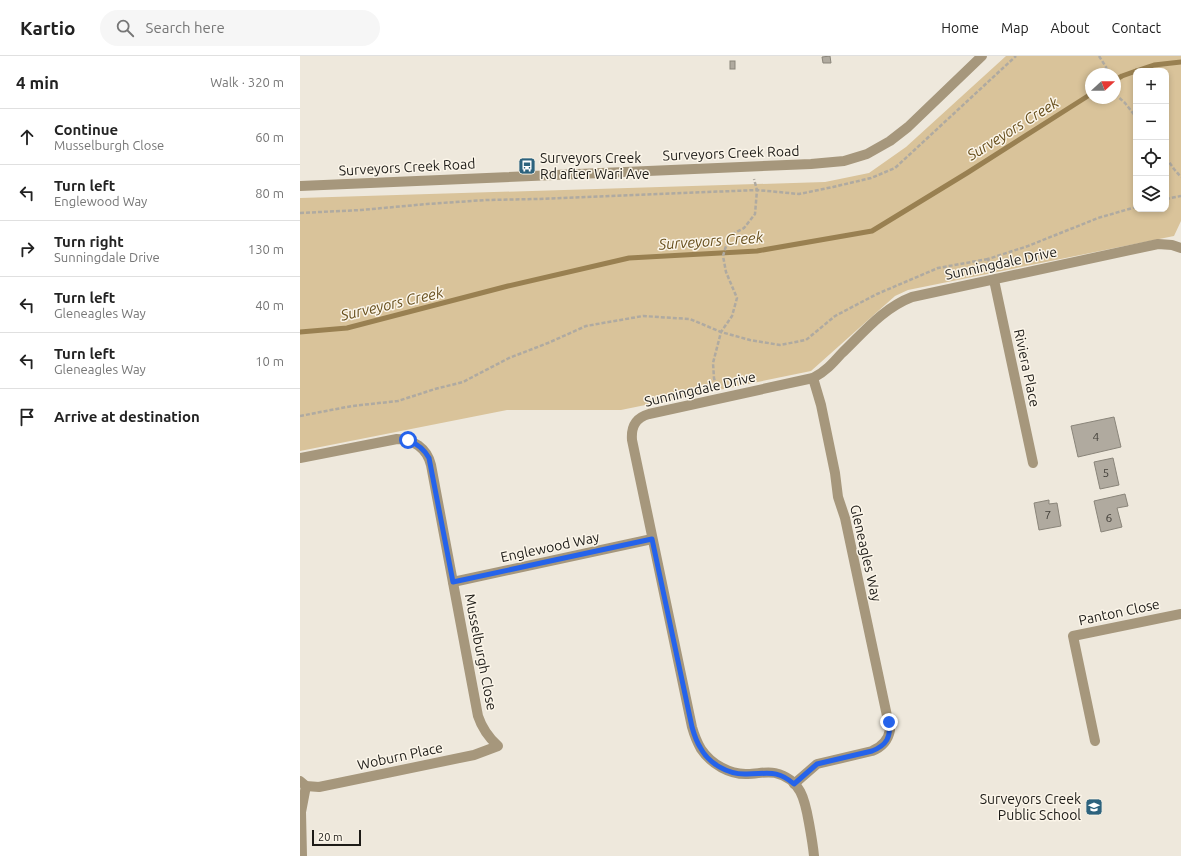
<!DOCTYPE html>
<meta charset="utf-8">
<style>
:root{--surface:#fff;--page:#f6f6f6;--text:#222;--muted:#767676;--line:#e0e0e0}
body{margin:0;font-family:Ubuntu,sans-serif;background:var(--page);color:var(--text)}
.controls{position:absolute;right:12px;top:12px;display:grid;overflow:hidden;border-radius:8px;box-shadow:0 2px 6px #0003}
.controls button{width:36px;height:36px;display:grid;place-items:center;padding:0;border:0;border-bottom:1px solid var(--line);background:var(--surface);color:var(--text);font:20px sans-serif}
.compass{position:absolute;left:785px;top:12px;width:36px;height:36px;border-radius:50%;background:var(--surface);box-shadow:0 2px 6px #0003;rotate:69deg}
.scale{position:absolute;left:12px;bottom:10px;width:49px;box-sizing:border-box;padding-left:4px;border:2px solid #1d1b17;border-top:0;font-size:11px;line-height:14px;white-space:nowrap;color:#1d1b17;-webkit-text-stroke:3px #fbf5e9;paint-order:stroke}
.stop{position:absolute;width:12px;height:12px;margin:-9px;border:3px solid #2563eb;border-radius:50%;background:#fff}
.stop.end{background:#2563eb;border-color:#fff;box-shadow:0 1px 4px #0008}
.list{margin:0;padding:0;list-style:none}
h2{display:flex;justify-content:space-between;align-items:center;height:52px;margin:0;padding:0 16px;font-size:17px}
h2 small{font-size:13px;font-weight:400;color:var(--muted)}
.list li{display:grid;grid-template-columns:26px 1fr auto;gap:12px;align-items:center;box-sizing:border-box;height:56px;padding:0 16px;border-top:1px solid var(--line)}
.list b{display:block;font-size:15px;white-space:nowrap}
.list p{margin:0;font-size:13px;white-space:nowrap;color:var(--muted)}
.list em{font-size:13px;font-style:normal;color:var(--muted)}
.icon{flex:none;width:22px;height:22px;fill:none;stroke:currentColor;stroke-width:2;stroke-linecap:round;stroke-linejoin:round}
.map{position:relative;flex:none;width:881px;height:800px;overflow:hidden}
header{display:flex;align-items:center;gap:24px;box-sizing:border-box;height:56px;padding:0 20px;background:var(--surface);border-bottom:1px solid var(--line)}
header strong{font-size:19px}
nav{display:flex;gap:22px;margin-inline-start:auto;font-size:14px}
.search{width:280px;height:36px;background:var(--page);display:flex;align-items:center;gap:10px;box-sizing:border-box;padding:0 14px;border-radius:22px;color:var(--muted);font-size:15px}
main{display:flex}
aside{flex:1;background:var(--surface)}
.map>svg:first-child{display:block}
.green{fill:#d9c39a;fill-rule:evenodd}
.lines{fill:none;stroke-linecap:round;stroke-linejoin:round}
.stream{stroke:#998051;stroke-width:5}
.building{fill:#b0aa9f;stroke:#8a857a}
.path{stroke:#afaaa1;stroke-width:2.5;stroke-dasharray:4 2;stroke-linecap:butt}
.minor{stroke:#a6977c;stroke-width:10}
.route{stroke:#2563eb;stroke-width:5}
.labels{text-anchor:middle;stroke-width:3;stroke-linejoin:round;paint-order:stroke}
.number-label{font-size:12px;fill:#423f39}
.street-label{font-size:14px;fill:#1d1b17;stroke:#fbf5e9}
.poi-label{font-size:14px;fill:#1d1b17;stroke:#fbf5e9;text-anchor:start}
.water-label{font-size:15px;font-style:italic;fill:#674f1d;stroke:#fbf5e9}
</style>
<header>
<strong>Kartio</strong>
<div class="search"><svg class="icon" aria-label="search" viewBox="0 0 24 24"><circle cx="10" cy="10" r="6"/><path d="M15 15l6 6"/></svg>Search here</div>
<nav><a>Home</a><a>Map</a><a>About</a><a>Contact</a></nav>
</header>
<main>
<aside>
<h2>4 min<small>Walk · 320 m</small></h2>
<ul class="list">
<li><svg class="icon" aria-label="ahead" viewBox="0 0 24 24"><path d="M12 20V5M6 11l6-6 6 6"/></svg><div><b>Continue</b><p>Musselburgh Close</p></div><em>60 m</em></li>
<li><svg class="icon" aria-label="left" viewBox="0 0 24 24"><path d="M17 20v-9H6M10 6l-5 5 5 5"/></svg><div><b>Turn left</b><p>Englewood Way</p></div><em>80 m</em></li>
<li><svg class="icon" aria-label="right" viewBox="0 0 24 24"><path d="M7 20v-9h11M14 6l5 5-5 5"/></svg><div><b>Turn right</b><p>Sunningdale Drive</p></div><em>130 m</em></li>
<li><svg class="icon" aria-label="left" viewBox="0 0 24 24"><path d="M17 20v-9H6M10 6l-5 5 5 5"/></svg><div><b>Turn left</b><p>Gleneagles Way</p></div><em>40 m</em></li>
<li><svg class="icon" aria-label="left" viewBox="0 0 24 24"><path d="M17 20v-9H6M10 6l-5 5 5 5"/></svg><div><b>Turn left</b><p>Gleneagles Way</p></div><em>10 m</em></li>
<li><svg class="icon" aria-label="arrive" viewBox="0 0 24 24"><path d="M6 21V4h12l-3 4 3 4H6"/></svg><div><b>Arrive at destination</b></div></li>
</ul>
</aside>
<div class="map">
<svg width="881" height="800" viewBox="0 0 881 800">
<rect width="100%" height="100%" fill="#eee8dc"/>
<path class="green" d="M706,0H881V165L874,180L608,234L595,240L511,315L321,354H207L0,395V142L525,126L569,117L606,91ZM836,15H866V153H836ZM791,18H815V42H791Z"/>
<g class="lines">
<g class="stream">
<polyline points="836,15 854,9 881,6"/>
<polyline points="815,24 822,20 836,15"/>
<polyline points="0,276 47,272 208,230 329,202 457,195 572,175 667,117 791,38"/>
</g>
</g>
<g class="building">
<polygon points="530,0 531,7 523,7 522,1"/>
<rect x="430" y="5" width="5" height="8"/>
<polygon points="814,361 821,391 778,401 771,370"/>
<polygon points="813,402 819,429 800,433 794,406"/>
<polygon points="825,438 828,450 817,452 822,471 801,476 794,445"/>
<polygon points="749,444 749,448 757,447 761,470 739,474 734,447"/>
</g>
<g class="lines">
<g class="path">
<polyline points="799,0 806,11 808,18"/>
<polyline points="815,38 825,47 836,61"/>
<polyline points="866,102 874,113 881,121"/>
<polyline points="866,143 881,140"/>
<polyline points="0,157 61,154 127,148 186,144 237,143 457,134 499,138 533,131 571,122 595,112 716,0"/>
<polyline points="690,211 688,203 728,190 798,162 836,151"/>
<polyline points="416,330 414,322 413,307 421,276 432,260 437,242 426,216 423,200 429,180 444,172 455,158 457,134 454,123"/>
<polyline points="0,360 52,350 98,345 135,333 163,326 209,302 248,287 286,270 343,260 390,263 421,276 450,284 480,289 506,284 535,260 577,238 638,212 688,203"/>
</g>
<g class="minor">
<polyline points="0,130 511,108 544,105 567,98 590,85 608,71 682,0"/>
<polyline points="694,224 733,407"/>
<path d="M0,402L97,383C113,383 127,392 131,409L178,660C182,672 188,681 198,690L174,699L19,731L6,730L0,725"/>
<polyline points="153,526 352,483"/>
<polyline points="795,685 773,580 881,558"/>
<path d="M494,728L517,708L572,695C582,691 588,685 590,674L545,462L538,441L535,417L521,349L513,322"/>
<polyline points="2,800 1,756 6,730"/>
<path d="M514,800C513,789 511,778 509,767C505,744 501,723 475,717C466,715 457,718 448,718C430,719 411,708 401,693C397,686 394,678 392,671L332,384C331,371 335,362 349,358L513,322C525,316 533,307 541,298C563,277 583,252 612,241L858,188L872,189L881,192"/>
</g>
</g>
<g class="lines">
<path class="route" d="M108,384C118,388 124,393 129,402L153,526L352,483L392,671C394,678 396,685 400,691C408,707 428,719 447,718C467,718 477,713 494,728L517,708L572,695C587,689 591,681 589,666"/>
</g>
<defs>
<g id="bus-square" transform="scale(0.9)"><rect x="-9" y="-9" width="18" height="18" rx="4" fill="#2c627d" stroke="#fbf5e9"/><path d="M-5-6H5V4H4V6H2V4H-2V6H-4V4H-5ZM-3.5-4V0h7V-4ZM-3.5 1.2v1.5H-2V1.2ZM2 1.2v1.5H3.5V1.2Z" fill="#fff"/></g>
<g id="school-square" transform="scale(0.9)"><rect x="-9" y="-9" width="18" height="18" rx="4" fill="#2c627d" stroke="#fbf5e9"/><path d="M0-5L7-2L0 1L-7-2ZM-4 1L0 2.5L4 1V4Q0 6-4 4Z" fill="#fff"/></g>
</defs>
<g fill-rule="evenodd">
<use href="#bus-square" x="227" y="110"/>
<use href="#school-square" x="794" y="751"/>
</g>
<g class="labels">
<g class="number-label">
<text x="796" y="385">4</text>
<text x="806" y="421">5</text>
<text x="748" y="463">7</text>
<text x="809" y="466">6</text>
</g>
<g class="street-label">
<text transform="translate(431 97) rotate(-2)" y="5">Surveyors Creek Road</text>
<text transform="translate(107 111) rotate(-3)" y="5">Surveyors Creek Road</text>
<text transform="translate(701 207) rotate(-12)" y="5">Sunningdale Drive</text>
<text transform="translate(727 312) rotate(78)" y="5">Riviera Place</text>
<text transform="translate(400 333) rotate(-13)" y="5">Sunningdale Drive</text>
<text transform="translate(250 491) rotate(-12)" y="5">Englewood Way</text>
<text transform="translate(566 497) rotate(77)" y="5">Gleneagles Way</text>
<text transform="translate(819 556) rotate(-12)" y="5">Panton Close</text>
<text transform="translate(181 596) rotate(79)" y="5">Musselburgh Close</text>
<text transform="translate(100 700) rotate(-12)" y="5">Woburn Place</text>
</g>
<g class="poi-label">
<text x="240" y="107">Surveyors Creek<tspan x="240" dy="16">Rd after Wari Ave</tspan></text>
<text x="781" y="748" text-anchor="end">Surveyors Creek<tspan x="781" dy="16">Public School</tspan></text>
</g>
<g class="water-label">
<text transform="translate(713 73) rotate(-32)" y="5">Surveyors Creek</text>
<text transform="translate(411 185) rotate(-4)" y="5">Surveyors Creek</text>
<text transform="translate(92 248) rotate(-13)" y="5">Surveyors Creek</text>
</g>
</g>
</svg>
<div class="controls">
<button>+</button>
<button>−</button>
<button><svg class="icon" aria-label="locate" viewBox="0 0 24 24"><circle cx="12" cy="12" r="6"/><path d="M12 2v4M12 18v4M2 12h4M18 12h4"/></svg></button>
<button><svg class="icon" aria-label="layers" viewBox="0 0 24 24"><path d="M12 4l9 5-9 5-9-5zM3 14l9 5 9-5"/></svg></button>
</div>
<svg class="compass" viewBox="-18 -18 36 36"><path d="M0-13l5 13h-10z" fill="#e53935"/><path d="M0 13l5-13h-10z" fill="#767676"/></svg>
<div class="scale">20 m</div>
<div class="stop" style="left:108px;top:384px"></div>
<div class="stop end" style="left:589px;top:666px"></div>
</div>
</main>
